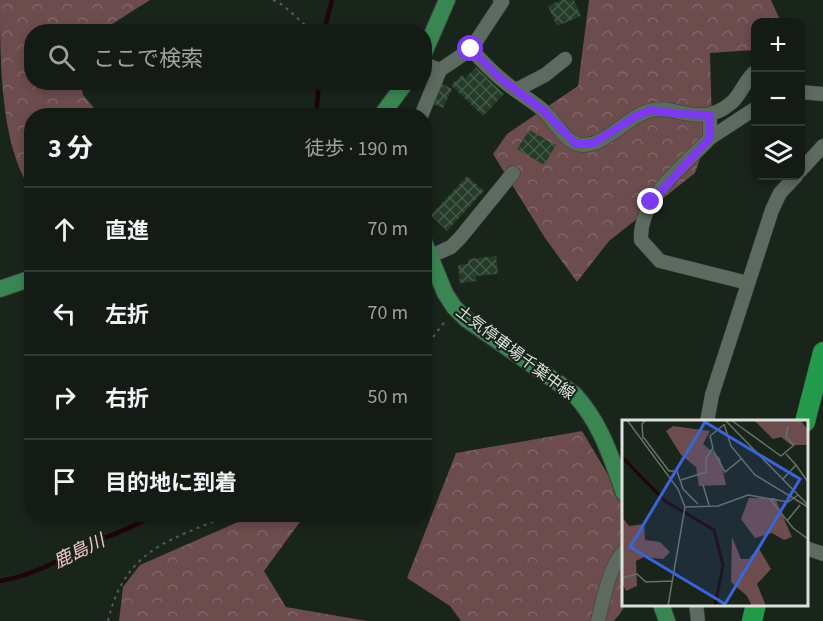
<!DOCTYPE html>
<html lang="ja">
<meta charset="utf-8">
<style>
:root{--surface:#131b14;--page:#1c241d;--text:#f1f3f6;--muted:#9da1a0;--line:#323934}
body{margin:0;font-family:"Source Sans 3","Noto Sans JP",sans-serif;background:var(--page);color:var(--text)}
.controls{position:absolute;right:18px;top:18px;display:grid;overflow:hidden;border-radius:12px;box-shadow:0 3px 9px #0003}
.controls button{width:54px;height:54px;display:grid;place-items:center;padding:0;border:0;border-bottom:2px solid var(--line);background:var(--surface);color:var(--text);font:30px sans-serif}
.stop{position:absolute;width:18px;height:18px;margin:-14px;border:4px solid #7c3aed;border-radius:50%;background:#fff}
.stop.end{background:#7c3aed;border-color:#fff;box-shadow:0 2px 6px #0008}
.list{margin:0;padding:0;list-style:none}
h2{display:flex;justify-content:space-between;align-items:center;height:78px;margin:0;padding:0 24px;font-size:26px}
h2 small{font-size:20px;font-weight:400;color:var(--muted)}
.list li{display:grid;grid-template-columns:39px 1fr auto;gap:18px;align-items:center;box-sizing:border-box;height:84px;padding:0 24px;border-top:2px solid var(--line)}
.list b{display:block;font-size:22px;white-space:nowrap}
.list em{font-size:20px;font-style:normal;color:var(--muted)}
.icon{flex:none;width:33px;height:33px;fill:none;stroke:currentColor;stroke-width:2;stroke-linecap:round;stroke-linejoin:round}
.map{position:relative;flex:none;width:823px;height:621px;overflow:hidden}
.search{position:absolute;background:var(--surface);box-shadow:0 3px 9px #0003;left:24px;top:24px;width:408px;height:66px;display:flex;align-items:center;gap:15px;box-sizing:border-box;padding:0 21px;border-radius:24px;color:var(--muted);font-size:22px}
.panel{position:absolute;background:var(--surface);box-shadow:0 3px 9px #0003;left:24px;top:108px;width:408px;height:414px;border-radius:24px}
.map>svg:first-child{display:block}
.forest{fill:url(#forest-crowns)}
.lines{fill:none;stroke-linecap:round;stroke-linejoin:round}
.stream{stroke:#1d0508;stroke-width:4.5}
.building{fill:url(#building-cross-hatch)}
.minor-casing{stroke:#384039;stroke-width:15}
.major-casing{stroke:#384039;stroke-width:18}
.highway-casing{stroke:#384039;stroke-width:21}
.path{stroke:#545d55;stroke-width:2;stroke-dasharray:3 4.5;stroke-linecap:butt}
.minor{stroke:#5d6a5f;stroke-width:14}
.major{stroke:#3a8652;stroke-width:16}
.highway{stroke:#23994a;stroke-width:20}
.route{stroke:#7c3aed;stroke-width:8}
.labels{text-anchor:middle;stroke-width:4.5;stroke-linejoin:round;paint-order:stroke}
.street-label{font-size:16px;fill:#dbe2dc;stroke:#19241b}
.water-label{font-size:18px;font-style:italic;fill:#fbc8ca;stroke:#19241b}
.inset-river{fill:none;stroke:#1d0508;stroke-width:3}
.inset-road{fill:none;stroke:#677068;stroke-width:1.5}
.view{fill:#3a64d9;fill-opacity:0.15;stroke:#3a64d9;stroke-width:3}
.inset-edge{fill:none;stroke:#dbe2dc;stroke-width:3}
</style>
<div class="map">
<svg width="823" height="621" viewBox="0 0 823 621">
<defs>
<pattern id="forest-crowns" width="20" height="18" patternUnits="userSpaceOnUse" patternTransform="scale(1.5)"><rect width="20" height="18" fill="#6c4c4d"/><path d="M2 6a3 3 0 1 1 6 0M12 15a3 3 0 1 1 6 0" fill="none" stroke="#806666"/></pattern>
<pattern id="building-cross-hatch" width="8" height="8" patternUnits="userSpaceOnUse" patternTransform="scale(1.5)"><rect width="8" height="8" fill="#253c29"/><path d="M0 0l8 8M0 8l8-8" fill="none" stroke="#445847"/></pattern>
</defs>
<rect width="100%" height="100%" fill="#19241b"/>
<g class="forest">
<path d="M0,0H150L101,31L32,32V82L81,83L83,95L100,115L32,116L31,190C0,145 0,59 0,0Z"/>
<polygon points="589,0 771,0 781,22 756,22 755,50 710,53 712,125 695,173 609,241 577,282 545,238 493,154 507,134 578,86"/>
<polygon points="582,431 623,500 624,604 626,605 614,621 461,621 450,606 407,578 456,453"/>
<polygon points="254,515 305,515 264,571 286,607 367,621 119,621 123,587 140,565"/>
</g>
<g class="lines">
<g class="stream">
<polyline points="324,32 332,0"/>
<polyline points="316,116 319,82"/>
<path d="M0,581C37,575 67,555 100,540C119,532 138,525 156,514"/>
</g>
</g>
<g class="building">
<polygon points="561,0 574,0 581,16 557,26 548,6"/>
<polygon points="476,67 504,94 483,116 451,85 462,75 465,78"/>
<polygon points="440,83 452,89 443,108 431,103"/>
<polygon points="529,130 556,145 544,165 517,149"/>
<polygon points="467,176 484,191 447,231 431,215"/>
<polygon points="496,256 498,274 476,276 476,281 460,283 458,265 468,264 468,259"/>
</g>
<g class="lines">
<g class="minor-casing">
<g id="minor">
<path d="M471,49C480,59 489,69 500,78C513,90 530,99 544,111C555,121 567,146 584,145C607,144 626,118 648,111C673,102 700,130 731,103C741,95 745,79 756,71"/>
<polyline points="424,64 440,70"/>
<polyline points="516,90 545,75 565,59"/>
<polyline points="800,92 823,94"/>
<path d="M710,115V138C684,166 639,198 641,240L660,261L748,283"/>
<polyline points="421,116 440,70 471,49 502,2 500,0"/>
<polyline points="710,138 756,108"/>
<polyline points="800,171 823,146"/>
<polyline points="431,256 451,247 460,238 513,173"/>
<polyline points="707,422 712,395 772,210 780,193 796,176"/>
<polyline points="806,548 823,554"/>
<polyline points="696,604 698,621"/>
<path d="M598,621C604,597 608,570 624,551"/>
</g>
</g>
<g class="major-casing">
<g id="major">
<polyline points="424,53 447,0"/>
<polyline points="381,116 406,82"/>
<path d="M424,242L445,293L454,307L466,319L574,394C601,423 611,457 624,493"/>
<polyline points="0,289 32,278"/>
<polyline points="661,604 667,621"/>
</g>
</g>
<g class="highway-casing">
<g id="highway">
<polyline points="805,422 823,352"/>
<polyline points="752,621 756,604"/>
</g>
</g>
<g class="path">
<path d="M273,0C290,7 300,25 317,32"/>
<polyline points="424,349 446,320"/>
<path d="M108,621C125,548 171,540 232,514"/>
</g>
<use href="#minor" class="minor"/>
<use href="#major" class="major"/>
<use href="#highway" class="highway"/>
</g>
<g class="lines">
<polyline class="route" points="471,49 500,78 544,111 576,144 594,143 636,116 651,110 680,114 710,115 710,138 651,202"/>
</g>
<g class="labels">
<g class="street-label">
<text transform="translate(516 352) rotate(37)" y="6">土気停車場千葉中線</text>
</g>
<g class="water-label">
<text transform="translate(79 551) rotate(-26)" y="6">鹿島川</text>
</g>
</g>
<g transform="translate(622 420)">
<rect width="186" height="186" fill="#19241b"/>
<path d="M132,0H178L186,10V25H169L159,17L151,19ZM51,6L88,11L81,24L98,38L104,65L77,66L74,47L59,35L44,11ZM127,78H153L170,117L162,120L150,113L133,118L119,99ZM0,97L7,106L22,104L23,120L38,122L48,132L41,139L22,137L14,141L15,166L4,171L0,163ZM110,117L119,139H127L136,127L149,149L135,164L144,186H130L125,176L109,162Z" fill="#6c4c4d"/>
<path class="inset-river" d="M0,37L43,81L92,110L101,145L93,186"/>
<path class="inset-road" d="M5,0L56,69L63,87L46,186M103,0L186,85M109,0L159,36L172,25L164,17L166,6M102,4L109,26L133,55L186,87M22,18L47,51H55L61,69L76,84M21,19L20,4L24,0M91,30L103,52L119,39M174,45L186,62M161,59L174,45L164,34M59,60L84,52V38L91,28L88,16L103,4M81,65L87,85M148,79L171,108L186,119M63,87L96,86L126,75L166,82L176,75M165,101L178,85M0,158L15,154L24,162L50,161"/>
<path class="view" d="M83,2L178,59L103,184L8,127Z"/>
<rect width="186" height="186" class="inset-edge"/>
</g>
</svg>
<div class="controls">
<button>+</button>
<button>−</button>
<button><svg class="icon" aria-label="layers" viewBox="0 0 24 24"><path d="M12 4l9 5-9 5-9-5zM3 14l9 5 9-5"/></svg></button>
</div>
<div class="stop" style="left:471px;top:49px"></div>
<div class="stop end" style="left:651px;top:202px"></div>
<div class="search"><svg class="icon" aria-label="search" viewBox="0 0 24 24"><circle cx="10" cy="10" r="6"/><path d="M15 15l6 6"/></svg>ここで検索</div>
<section class="panel">
<h2>3 分<small>徒歩 · 190 m</small></h2>
<ul class="list">
<li><svg class="icon" aria-label="ahead" viewBox="0 0 24 24"><path d="M12 20V5M6 11l6-6 6 6"/></svg><div><b>直進</b></div><em>70 m</em></li>
<li><svg class="icon" aria-label="left" viewBox="0 0 24 24"><path d="M17 20v-9H6M10 6l-5 5 5 5"/></svg><div><b>左折</b></div><em>70 m</em></li>
<li><svg class="icon" aria-label="right" viewBox="0 0 24 24"><path d="M7 20v-9h11M14 6l5 5-5 5"/></svg><div><b>右折</b></div><em>50 m</em></li>
<li><svg class="icon" aria-label="arrive" viewBox="0 0 24 24"><path d="M6 21V4h12l-3 4 3 4H6"/></svg><div><b>目的地に到着</b></div></li>
</ul>
</section>
</div>
